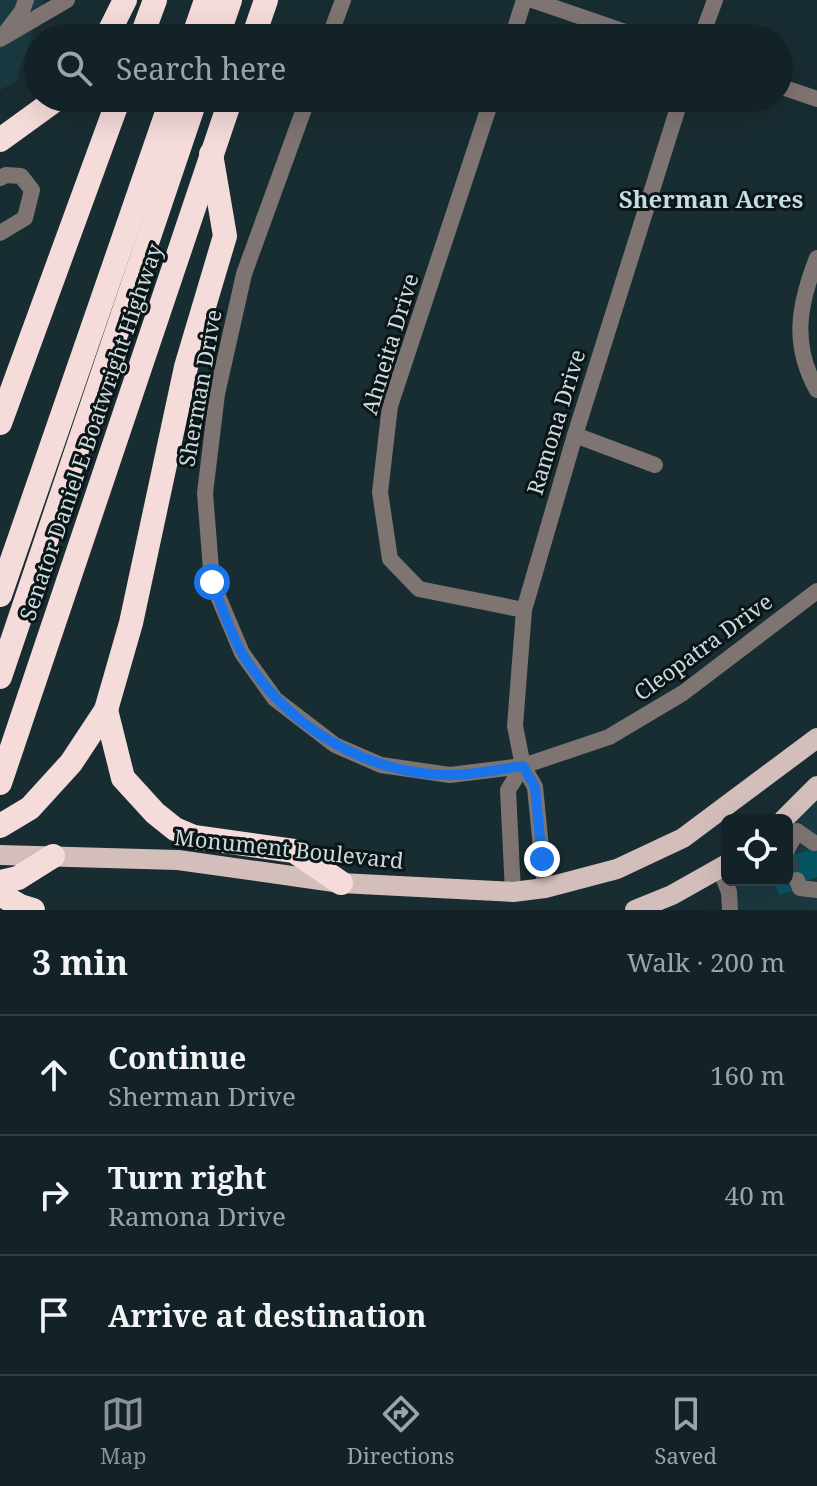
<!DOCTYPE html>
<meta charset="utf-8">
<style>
:root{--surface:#122226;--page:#1b2a2e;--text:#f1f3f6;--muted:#9ca4a7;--line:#313f43;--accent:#8c9099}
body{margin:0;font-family:"Noto Serif",serif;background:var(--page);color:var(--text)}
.controls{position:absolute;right:24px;bottom:24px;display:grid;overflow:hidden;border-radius:12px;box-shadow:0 8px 32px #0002}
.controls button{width:72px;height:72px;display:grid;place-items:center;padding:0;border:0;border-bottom:2px solid var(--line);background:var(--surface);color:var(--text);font:40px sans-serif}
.stop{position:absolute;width:24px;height:24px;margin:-18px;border:6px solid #1a73e8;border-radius:50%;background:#fff}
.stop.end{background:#1a73e8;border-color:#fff;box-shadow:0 2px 8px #0008}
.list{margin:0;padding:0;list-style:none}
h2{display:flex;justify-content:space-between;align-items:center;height:104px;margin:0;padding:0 32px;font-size:34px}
h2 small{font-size:26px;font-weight:400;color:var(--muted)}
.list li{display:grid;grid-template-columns:52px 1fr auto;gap:24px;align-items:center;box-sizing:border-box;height:120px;padding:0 32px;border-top:2px solid var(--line)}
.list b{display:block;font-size:30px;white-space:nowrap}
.list p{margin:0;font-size:26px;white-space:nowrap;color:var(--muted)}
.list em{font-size:26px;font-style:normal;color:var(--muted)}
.icon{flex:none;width:44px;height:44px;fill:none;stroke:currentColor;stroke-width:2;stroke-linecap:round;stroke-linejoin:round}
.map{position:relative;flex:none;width:817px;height:910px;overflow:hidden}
.search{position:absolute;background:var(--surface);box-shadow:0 8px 32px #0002;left:24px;right:24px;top:24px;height:88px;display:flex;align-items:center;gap:20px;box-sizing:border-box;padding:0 28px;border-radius:44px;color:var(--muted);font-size:30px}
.sheet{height:464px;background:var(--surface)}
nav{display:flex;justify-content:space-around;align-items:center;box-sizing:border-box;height:112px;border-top:2px solid var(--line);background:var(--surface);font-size:22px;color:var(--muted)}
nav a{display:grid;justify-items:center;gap:4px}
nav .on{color:var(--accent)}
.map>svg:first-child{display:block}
.built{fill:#1b3940}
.building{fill:#065564}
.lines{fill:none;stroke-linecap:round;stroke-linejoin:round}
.minor-tunnel{stroke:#33474c;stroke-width:16;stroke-dasharray:16 8;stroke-linecap:butt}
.minor{stroke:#7e7472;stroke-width:16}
.major{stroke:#d3bebc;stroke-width:20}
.highway{stroke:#f5dbd9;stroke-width:24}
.route{stroke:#1a73e8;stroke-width:10}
.labels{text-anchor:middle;stroke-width:6;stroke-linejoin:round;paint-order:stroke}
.street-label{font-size:22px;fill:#cddadd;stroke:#0b1416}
.neighbourhood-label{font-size:24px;font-weight:bold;fill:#c2dce2;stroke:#0b1416}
</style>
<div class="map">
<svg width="817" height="910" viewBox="0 0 817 910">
<rect width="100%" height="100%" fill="#182d32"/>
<g class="built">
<polygon points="0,0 44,0 16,82 0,90"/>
<polygon points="817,786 817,910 730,910 727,880 787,880 787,820"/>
</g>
<polygon class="building" points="817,847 817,877 792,886 794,890 779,895 774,880 787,880 787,857"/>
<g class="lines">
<polyline class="minor-tunnel" points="787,856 797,880"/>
<g class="minor">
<polyline points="532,0 643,38"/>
<polyline points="6,32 22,11 26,0"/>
<polyline points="329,38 343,0"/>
<polyline points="512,38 524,0"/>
<polyline points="701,38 715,0"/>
<polyline points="0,39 67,0"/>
<polyline points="779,86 817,99"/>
<polyline points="308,98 244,274 217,394 205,493 212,582 242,653 275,699 335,745 381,765 450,775 523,766 609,737 683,693 817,591"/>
<polyline points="492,98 390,406 380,492 390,559 419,589 524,610"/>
<polyline points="0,178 6,175 21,176 32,190 25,218 0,233"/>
<path d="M817,258C799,304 791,344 817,390"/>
<polyline points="575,435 655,465"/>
<polyline points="787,850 797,831 814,843"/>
<polyline points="720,869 729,892 730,910"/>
<polyline points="797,880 800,888 817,890"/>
<polyline points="545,888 535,787 523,766 515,726 524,610 575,435 681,98"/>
<polyline points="513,892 508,790 523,766"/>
</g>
<g class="major">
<polyline points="783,820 817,786"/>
<polyline points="0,855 178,860 341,883 513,892 545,888 617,869 683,838 817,738"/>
<polyline points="635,910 672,895 727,864"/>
</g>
<g class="highway">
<polyline points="106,38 125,0"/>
<polyline points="141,38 155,0"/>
<polyline points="193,38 206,0"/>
<polyline points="217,38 230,0"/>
<polyline points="253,38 266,0"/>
<polyline points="0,140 58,98"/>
<polyline points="0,423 119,98"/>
<polyline points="0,595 172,98"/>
<polyline points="0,677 196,98"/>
<polyline points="106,710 123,778 155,813 175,829 194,837 294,851 341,883"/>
<polyline points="0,783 231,98"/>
<polyline points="0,826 30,808 71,763 106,710 131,623 186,367 225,236 211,154"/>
<polyline points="0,882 18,878 53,856"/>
<polyline points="0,894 20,906 33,910"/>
</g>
</g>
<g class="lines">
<path class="route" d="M212,582C222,606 230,633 243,655C288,727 365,774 450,775C474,775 499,769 523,766L535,787L542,859"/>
</g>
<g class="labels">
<g class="street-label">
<text transform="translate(390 344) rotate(-73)" y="8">Ahneita Drive</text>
<text transform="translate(200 388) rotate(-80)" y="8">Sherman Drive</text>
<text transform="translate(556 422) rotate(-73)" y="8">Ramona Drive</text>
<text transform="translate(91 432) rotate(-71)" y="8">Senator Daniel E Boatwright Highway</text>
<text transform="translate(703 647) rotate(-36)" y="8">Cleopatra Drive</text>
<text transform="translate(289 849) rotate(6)" y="8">Monument Boulevard</text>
</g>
<g class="neighbourhood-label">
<text x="711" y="208">Sherman Acres</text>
</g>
</g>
</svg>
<div class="controls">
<button><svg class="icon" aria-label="locate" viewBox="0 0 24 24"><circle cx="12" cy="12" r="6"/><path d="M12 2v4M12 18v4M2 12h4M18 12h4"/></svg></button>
</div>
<div class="stop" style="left:212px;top:582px"></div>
<div class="stop end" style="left:542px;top:859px"></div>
<div class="search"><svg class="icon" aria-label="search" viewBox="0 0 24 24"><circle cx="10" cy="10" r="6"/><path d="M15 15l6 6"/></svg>Search here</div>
</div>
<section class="sheet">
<h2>3 min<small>Walk · 200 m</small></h2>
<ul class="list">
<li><svg class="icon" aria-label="ahead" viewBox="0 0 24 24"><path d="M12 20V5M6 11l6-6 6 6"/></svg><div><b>Continue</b><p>Sherman Drive</p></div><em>160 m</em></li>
<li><svg class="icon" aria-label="right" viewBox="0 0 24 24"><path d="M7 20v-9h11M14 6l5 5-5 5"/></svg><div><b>Turn right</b><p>Ramona Drive</p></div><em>40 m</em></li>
<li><svg class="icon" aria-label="arrive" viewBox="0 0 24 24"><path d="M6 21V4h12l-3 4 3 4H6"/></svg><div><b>Arrive at destination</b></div></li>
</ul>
</section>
<nav>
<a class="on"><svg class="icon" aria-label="map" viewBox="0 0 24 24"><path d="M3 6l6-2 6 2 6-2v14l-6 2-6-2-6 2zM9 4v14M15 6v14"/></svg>Map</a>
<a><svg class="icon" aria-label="directions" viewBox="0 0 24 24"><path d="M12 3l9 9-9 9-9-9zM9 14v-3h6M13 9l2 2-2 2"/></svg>Directions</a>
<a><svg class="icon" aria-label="saved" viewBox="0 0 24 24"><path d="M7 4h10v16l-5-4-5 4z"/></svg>Saved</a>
</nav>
